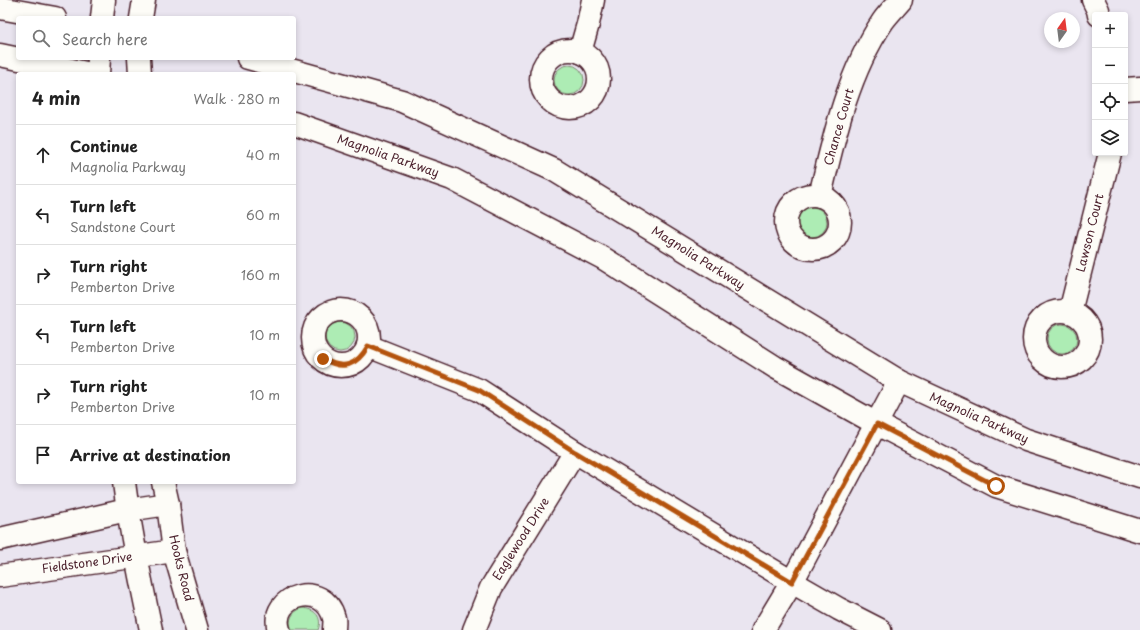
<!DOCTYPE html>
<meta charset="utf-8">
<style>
:root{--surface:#fff;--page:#f6f6f6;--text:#222;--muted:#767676;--line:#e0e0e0}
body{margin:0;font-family:"Playpen Sans",sans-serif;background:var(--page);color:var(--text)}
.controls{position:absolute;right:12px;top:12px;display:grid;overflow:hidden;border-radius:4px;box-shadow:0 2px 6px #0003}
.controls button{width:36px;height:36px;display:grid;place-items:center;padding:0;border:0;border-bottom:1px solid var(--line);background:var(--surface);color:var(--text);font:20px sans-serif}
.compass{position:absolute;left:1044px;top:12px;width:36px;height:36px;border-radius:50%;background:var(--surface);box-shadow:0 2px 6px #0003;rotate:14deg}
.stop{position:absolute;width:12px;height:12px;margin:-9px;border:3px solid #b45309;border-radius:50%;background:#fff}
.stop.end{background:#b45309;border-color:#fff;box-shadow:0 1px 4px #0008}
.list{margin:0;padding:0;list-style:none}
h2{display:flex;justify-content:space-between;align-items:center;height:52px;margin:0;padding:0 16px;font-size:17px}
h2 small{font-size:13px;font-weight:400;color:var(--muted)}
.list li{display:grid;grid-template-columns:26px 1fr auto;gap:12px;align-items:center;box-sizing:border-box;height:60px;padding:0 16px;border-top:1px solid var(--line)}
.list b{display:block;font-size:15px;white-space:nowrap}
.list p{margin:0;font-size:13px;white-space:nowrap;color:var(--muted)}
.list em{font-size:13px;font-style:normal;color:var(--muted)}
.icon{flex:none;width:22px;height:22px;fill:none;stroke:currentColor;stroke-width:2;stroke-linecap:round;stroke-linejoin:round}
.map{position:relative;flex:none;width:1140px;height:630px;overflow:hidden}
.search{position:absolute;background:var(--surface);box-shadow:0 2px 6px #0003;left:16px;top:16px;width:280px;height:44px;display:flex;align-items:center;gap:10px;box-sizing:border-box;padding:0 14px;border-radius:4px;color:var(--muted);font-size:15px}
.panel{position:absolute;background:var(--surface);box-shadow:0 2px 6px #0003;left:16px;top:72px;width:280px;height:412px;border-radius:4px}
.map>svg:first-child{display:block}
.green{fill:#adecb4;stroke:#7c8670}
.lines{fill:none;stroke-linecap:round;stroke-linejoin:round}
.minor-casing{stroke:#4a1f2b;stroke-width:25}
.tertiary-casing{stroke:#4a1f2b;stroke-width:25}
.secondary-casing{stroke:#4a1f2b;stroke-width:25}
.minor{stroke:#fdfcf7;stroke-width:22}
.tertiary{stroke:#fdfcf7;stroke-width:22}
.secondary{stroke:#fdfcf7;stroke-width:22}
.route{stroke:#b45309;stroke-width:5}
.labels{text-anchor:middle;stroke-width:3;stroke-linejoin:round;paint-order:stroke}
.street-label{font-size:12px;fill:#4a1f2b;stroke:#fdfcf7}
</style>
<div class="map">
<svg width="1140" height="630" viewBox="0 0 1140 630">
<rect width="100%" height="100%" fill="#eae5f0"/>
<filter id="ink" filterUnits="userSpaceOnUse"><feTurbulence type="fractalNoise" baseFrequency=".025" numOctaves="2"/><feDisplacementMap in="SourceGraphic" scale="8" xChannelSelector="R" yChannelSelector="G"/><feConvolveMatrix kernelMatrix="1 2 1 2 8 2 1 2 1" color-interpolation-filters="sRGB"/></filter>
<g filter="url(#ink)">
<g class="green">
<circle cx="569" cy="80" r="15"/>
<circle cx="812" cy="222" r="15"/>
<circle cx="340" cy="337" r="15"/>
<circle cx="1062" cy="339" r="15"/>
<path d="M302,608C315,609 323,617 318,630H291C288,619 292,612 302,608Z"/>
</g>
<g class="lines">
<g class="minor-casing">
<g id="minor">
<polyline points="1093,0 1098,10 1099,15"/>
<circle cx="570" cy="79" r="29"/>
<polyline points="580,52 588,24 593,0"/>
<polyline points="1125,89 1140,88"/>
<circle cx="813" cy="222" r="27"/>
<path d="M820,196C834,136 848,73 883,21C888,14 895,7 901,0"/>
<circle cx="341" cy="338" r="28"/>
<circle cx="1062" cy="339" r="28"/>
<polyline points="1070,312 1110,153"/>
<polyline points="368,346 479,390 575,452 792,582 839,609 880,630"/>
<polyline points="0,539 127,510 168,504"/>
<polyline points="0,576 174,551"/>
<path d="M279,630C268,595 324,579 334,618C335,621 334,626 334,630"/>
<polyline points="474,630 491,588 575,452"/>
<polyline points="763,630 792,582 899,381"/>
</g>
</g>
<g class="tertiary-casing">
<g id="tertiary">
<polyline points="102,18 104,0"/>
<polyline points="141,18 144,0"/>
<polyline points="139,58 140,74"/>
<polyline points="98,74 99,58"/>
<path d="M124,482C130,532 141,581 151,630"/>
<polyline points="163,482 168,504 174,551 197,630"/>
</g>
</g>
<g class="secondary-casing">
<g id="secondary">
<polyline points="0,8 55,18"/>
<polyline points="0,55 91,74"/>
<polyline points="248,58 402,101 554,170 899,381 1026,440 1140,477"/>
<polyline points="294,123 452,179 603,258 775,367 877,424 996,486 1140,531"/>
</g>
</g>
<use href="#minor" class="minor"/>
<use href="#tertiary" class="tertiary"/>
<use href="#secondary" class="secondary"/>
</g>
</g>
<g class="lines" filter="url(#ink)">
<path class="route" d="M323,359C343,370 356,367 368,346L479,390L575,452L792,582L877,424L996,486"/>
</g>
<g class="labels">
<g class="street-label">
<text transform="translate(839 127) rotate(-74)" y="4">Chance Court</text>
<text transform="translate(388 156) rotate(19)" y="4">Magnolia Parkway</text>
<text transform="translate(1090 233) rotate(-76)" y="4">Lawson Court</text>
<text transform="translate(698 258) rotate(32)" y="4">Magnolia Parkway</text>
<text transform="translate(979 418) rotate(24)" y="4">Magnolia Parkway</text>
<text transform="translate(521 539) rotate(-58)" y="4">Eaglewood Drive</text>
<text transform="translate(87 563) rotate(-8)" y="4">Fieldstone Drive</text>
<text transform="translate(181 568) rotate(76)" y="4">Hooks Road</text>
</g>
</g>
</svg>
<div class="controls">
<button>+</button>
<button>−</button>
<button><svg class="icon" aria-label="locate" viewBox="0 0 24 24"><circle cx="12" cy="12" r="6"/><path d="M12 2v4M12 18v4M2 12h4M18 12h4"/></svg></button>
<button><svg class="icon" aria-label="layers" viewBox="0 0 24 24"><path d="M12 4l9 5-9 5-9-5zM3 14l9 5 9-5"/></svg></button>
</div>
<svg class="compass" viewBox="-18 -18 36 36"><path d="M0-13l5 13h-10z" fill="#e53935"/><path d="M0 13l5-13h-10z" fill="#767676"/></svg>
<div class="stop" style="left:996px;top:486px"></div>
<div class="stop end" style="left:323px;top:359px"></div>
<div class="search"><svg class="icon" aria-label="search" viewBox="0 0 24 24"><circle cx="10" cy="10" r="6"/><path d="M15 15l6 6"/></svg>Search here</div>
<section class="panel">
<h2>4 min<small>Walk · 280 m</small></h2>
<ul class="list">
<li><svg class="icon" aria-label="ahead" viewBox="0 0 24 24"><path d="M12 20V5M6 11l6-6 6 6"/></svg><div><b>Continue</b><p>Magnolia Parkway</p></div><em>40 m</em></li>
<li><svg class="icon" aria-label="left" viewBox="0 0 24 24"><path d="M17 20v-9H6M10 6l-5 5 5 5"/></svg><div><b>Turn left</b><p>Sandstone Court</p></div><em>60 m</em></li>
<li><svg class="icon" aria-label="right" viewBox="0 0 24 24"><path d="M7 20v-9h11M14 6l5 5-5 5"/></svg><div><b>Turn right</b><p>Pemberton Drive</p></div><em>160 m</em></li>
<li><svg class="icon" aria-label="left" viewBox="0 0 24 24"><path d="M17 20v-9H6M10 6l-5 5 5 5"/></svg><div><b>Turn left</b><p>Pemberton Drive</p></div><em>10 m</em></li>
<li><svg class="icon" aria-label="right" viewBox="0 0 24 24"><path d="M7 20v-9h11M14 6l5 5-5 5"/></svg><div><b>Turn right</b><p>Pemberton Drive</p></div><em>10 m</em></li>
<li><svg class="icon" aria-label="arrive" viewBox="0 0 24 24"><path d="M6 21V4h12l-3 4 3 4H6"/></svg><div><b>Arrive at destination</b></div></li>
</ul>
</section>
</div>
